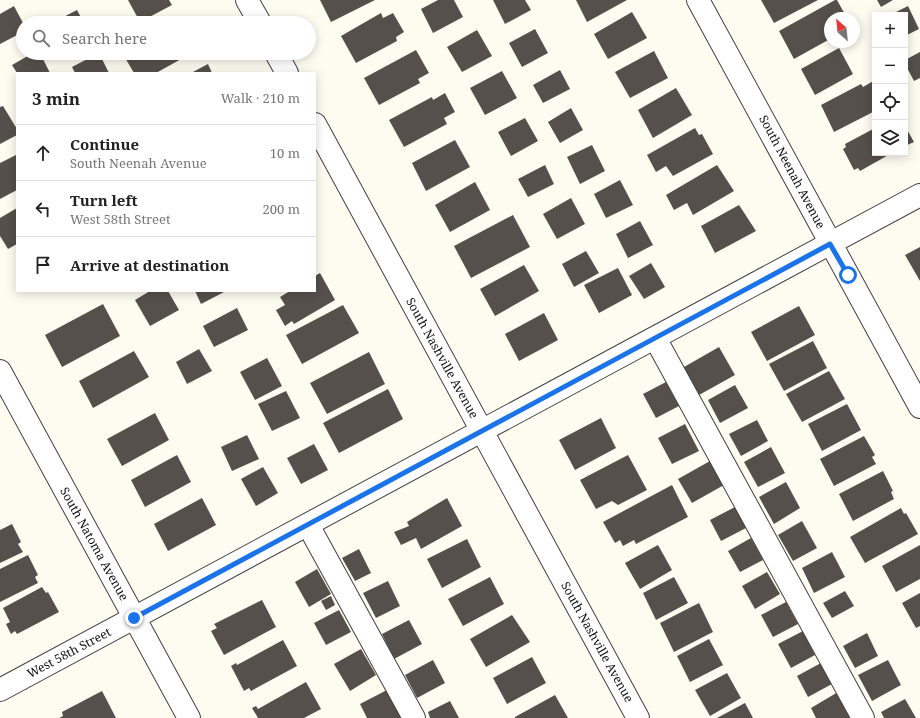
<!DOCTYPE html>
<meta charset="utf-8">
<style>
:root{--surface:#fff;--page:#f6f6f6;--text:#222;--muted:#767676;--line:#e0e0e0}
body{margin:0;font-family:"Noto Serif",serif;background:var(--page);color:var(--text)}
.controls{position:absolute;right:12px;top:12px;display:grid;overflow:hidden;border-radius:0px;box-shadow:0 2px 10px #0003}
.controls button{width:36px;height:36px;display:grid;place-items:center;padding:0;border:0;border-bottom:1px solid var(--line);background:var(--surface);color:var(--text);font:20px sans-serif}
.compass{position:absolute;left:824px;top:12px;width:36px;height:36px;border-radius:50%;background:var(--surface);box-shadow:0 2px 10px #0003;rotate:333deg}
.stop{position:absolute;width:12px;height:12px;margin:-9px;border:3px solid #1a73e8;border-radius:50%;background:#fff}
.stop.end{background:#1a73e8;border-color:#fff;box-shadow:0 1px 4px #0008}
.list{margin:0;padding:0;list-style:none}
h2{display:flex;justify-content:space-between;align-items:center;height:52px;margin:0;padding:0 16px;font-size:17px}
h2 small{font-size:13px;font-weight:400;color:var(--muted)}
.list li{display:grid;grid-template-columns:26px 1fr auto;gap:12px;align-items:center;box-sizing:border-box;height:56px;padding:0 16px;border-top:1px solid var(--line)}
.list b{display:block;font-size:15px;white-space:nowrap}
.list p{margin:0;font-size:13px;white-space:nowrap;color:var(--muted)}
.list em{font-size:13px;font-style:normal;color:var(--muted)}
.icon{flex:none;width:22px;height:22px;fill:none;stroke:currentColor;stroke-width:2;stroke-linecap:round;stroke-linejoin:round}
.map{position:relative;flex:none;width:920px;height:718px;overflow:hidden}
.search{position:absolute;background:var(--surface);box-shadow:0 2px 10px #0003;left:16px;top:16px;width:300px;height:44px;display:flex;align-items:center;gap:10px;box-sizing:border-box;padding:0 14px;border-radius:22px;color:var(--muted);font-size:15px}
.panel{position:absolute;background:var(--surface);box-shadow:0 2px 10px #0003;left:16px;top:72px;width:300px;height:220px;border-radius:0px}
.map>svg:first-child{display:block}
.building{fill:#56504c}
.lines{fill:none;stroke-linecap:round;stroke-linejoin:round}
.minor-casing{stroke:#414141;stroke-width:24}
.minor{stroke:#fff;stroke-width:22}
.route{stroke:#1a73e8;stroke-width:5}
.labels{text-anchor:middle;stroke-width:4;stroke-linejoin:round;paint-order:stroke}
.street-label{font-size:12px;fill:#0e0e0e;stroke:#fff}
</style>
<div class="map">
<svg width="920" height="718" viewBox="0 0 920 718">
<rect width="100%" height="100%" fill="#fefcf1"/>
<g class="building">
<polygon points="128,0 169,0 172,5 140,22"/>
<polygon points="320,0 375,0 331,22"/>
<polygon points="438,0 454,0 463,17 433,33 421,9"/>
<polygon points="493,0 525,0 531,10 505,24"/>
<polygon points="576,0 627,0 587,22"/>
<polygon points="761,0 818,0 774,23"/>
<polygon points="835,0 837,0 847,18 830,18 830,39 794,59 779,31"/>
<polygon points="877,0 893,0 881,7"/>
<polygon points="14,6 23,23 23,32 0,44 0,14"/>
<polygon points="908,6 919,29 905,36 905,15 890,15"/>
<polygon points="77,10 84,23 52,23"/>
<polygon points="632,12 647,38 608,59 594,34"/>
<polygon points="381,13 383,18 393,13 404,32 396,37 397,41 356,63 341,36"/>
<polygon points="535,29 548,53 522,67 509,43"/>
<polygon points="477,30 492,56 462,72 447,47"/>
<polygon points="839,48 853,74 815,95 801,69"/>
<polygon points="416,50 429,73 418,79 420,83 379,105 364,78"/>
<polygon points="654,51 668,78 630,98 615,72"/>
<polygon points="920,52 920,78 914,81 905,64 905,60"/>
<polygon points="33,53 40,53 50,73 17,73 12,65"/>
<polygon points="99,53 109,73 75,73 72,67"/>
<polygon points="129,53 192,53 156,73 134,73 124,56"/>
<polygon points="208,64 212,73 191,73"/>
<polygon points="560,70 570,89 543,103 533,85"/>
<polygon points="502,71 517,98 485,115 470,88"/>
<polygon points="875,80 875,111 834,132 821,105 861,84 863,87"/>
<polygon points="676,88 692,115 653,138 638,110"/>
<polygon points="445,93 455,112 444,118 447,124 404,147 389,120 432,97 433,100"/>
<polygon points="3,106 17,129 17,135 0,144 0,107"/>
<polygon points="571,108 583,130 560,143 548,122"/>
<polygon points="525,118 538,141 511,156 498,132"/>
<polygon points="905,126 914,142 905,146"/>
<polygon points="695,128 699,135 702,134 713,154 673,176 666,166 656,172 647,155"/>
<polygon points="875,128 875,153 892,153 860,171 858,168 854,170 843,149 846,147 845,144"/>
<polygon points="455,140 470,167 426,191 412,163"/>
<polygon points="592,145 605,171 580,184 567,157"/>
<polygon points="16,155 17,190 0,199 0,163"/>
<polygon points="545,165 554,184 528,197 518,179"/>
<polygon points="717,165 734,191 693,215 687,203 674,210 666,195"/>
<polygon points="620,180 633,205 606,218 594,194"/>
<polygon points="475,182 490,210 450,232 435,205"/>
<polygon points="571,198 585,224 557,239 543,214"/>
<polygon points="739,205 756,231 715,253 701,226"/>
<polygon points="17,208 17,244 8,249 0,236 0,218"/>
<polygon points="513,215 530,247 471,278 454,246"/>
<polygon points="640,221 653,245 628,258 616,234"/>
<polygon points="920,247 920,281 905,255"/>
<polygon points="586,251 599,273 574,287 562,264"/>
<polygon points="651,263 665,287 644,299 629,276"/>
<polygon points="524,265 539,291 495,316 480,289"/>
<polygon points="618,268 632,295 599,313 584,285"/>
<polygon points="320,273 335,300 294,324 292,321 285,326 276,310 285,305 280,297 290,291 315,291 315,276"/>
<polygon points="150,291 168,291 179,310 150,326 135,300"/>
<polygon points="195,291 226,291 201,304"/>
<polygon points="103,304 120,336 62,367 45,335"/>
<polygon points="343,305 359,333 302,364 286,335"/>
<polygon points="799,306 815,335 767,361 751,332"/>
<polygon points="237,308 248,330 214,347 203,326"/>
<polygon points="544,313 558,340 519,361 505,334"/>
<polygon points="813,341 827,368 784,391 769,364"/>
<polygon points="719,347 735,375 699,395 684,367"/>
<polygon points="199,349 212,371 187,384 176,362"/>
<polygon points="134,351 149,377 93,408 79,381"/>
<polygon points="369,352 385,384 327,414 310,383"/>
<polygon points="267,358 282,386 255,400 240,372"/>
<polygon points="829,371 845,399 802,422 786,394"/>
<polygon points="666,382 679,406 656,418 643,394"/>
<polygon points="735,385 748,408 720,423 708,400"/>
<polygon points="388,389 403,419 339,453 323,423"/>
<polygon points="286,391 300,418 272,431 258,404"/>
<polygon points="847,404 861,430 822,451 808,424"/>
<polygon points="155,413 169,440 122,466 107,439"/>
<polygon points="601,418 616,448 575,470 559,440"/>
<polygon points="757,420 768,441 741,456 729,434"/>
<polygon points="685,424 699,451 672,464 658,438"/>
<polygon points="247,435 259,459 232,471 221,447"/>
<polygon points="864,436 875,455 872,457 876,464 834,486 820,459"/>
<polygon points="314,444 328,470 301,484 287,458"/>
<polygon points="771,447 785,473 758,487 744,462"/>
<polygon points="177,455 191,482 145,507 131,480"/>
<polygon points="628,455 647,490 618,505 612,501 596,509 580,480"/>
<polygon points="710,461 724,485 692,503 678,479"/>
<polygon points="263,467 278,493 256,506 241,479"/>
<polygon points="883,471 893,491 891,492 894,499 853,521 839,494"/>
<polygon points="786,482 800,508 774,524 759,497"/>
<polygon points="672,485 688,517 636,544 634,540 623,546 620,540 615,543 603,522"/>
<polygon points="202,498 216,525 168,551 154,524"/>
<polygon points="447,498 462,526 421,549 416,538 401,545 394,532 409,526 407,522"/>
<polygon points="735,507 746,528 721,541 710,520"/>
<polygon points="901,508 904,514 906,513 918,534 865,563 850,537"/>
<polygon points="802,521 817,548 793,561 778,535"/>
<polygon points="12,524 21,542 18,544 23,552 0,563 0,530"/>
<polygon points="751,538 763,560 740,572 728,551"/>
<polygon points="467,539 481,567 442,588 427,559"/>
<polygon points="658,545 672,570 640,589 625,563"/>
<polygon points="920,545 920,579 896,592 882,566"/>
<polygon points="359,549 371,573 355,581 342,558"/>
<polygon points="832,552 845,577 814,593 802,568"/>
<polygon points="28,555 38,575 35,577 38,583 0,602 0,569"/>
<polygon points="317,569 331,594 309,607 295,582"/>
<polygon points="767,572 780,594 755,609 742,586"/>
<polygon points="490,577 504,604 463,626 448,599"/>
<polygon points="674,577 688,603 656,620 643,593"/>
<polygon points="388,581 400,606 376,618 363,593"/>
<polygon points="42,587 46,593 48,592 59,612 17,634 15,631 11,634 6,624 10,622 3,608"/>
<polygon points="845,591 854,606 832,618 823,603"/>
<polygon points="920,593 920,626 916,628 902,603"/>
<polygon points="331,596 335,605 326,610 321,601"/>
<polygon points="262,600 276,627 224,655 211,631 217,628 214,624"/>
<polygon points="786,602 798,624 773,637 761,615"/>
<polygon points="699,603 713,632 674,652 660,623"/>
<polygon points="339,610 351,632 326,645 314,623"/>
<polygon points="512,615 530,642 486,667 470,639"/>
<polygon points="409,620 422,644 394,659 382,634"/>
<polygon points="803,631 815,655 791,668 778,644"/>
<polygon points="867,633 878,656 855,668 843,646"/>
<polygon points="709,639 723,665 690,682 677,656"/>
<polygon points="283,640 297,666 251,691 249,688 244,691 231,666 236,663 237,665"/>
<polygon points="361,649 376,675 350,691 334,664"/>
<polygon points="532,657 546,683 507,704 493,678"/>
<polygon points="433,660 445,683 417,698 405,675"/>
<polygon points="888,660 901,685 872,701 858,675"/>
<polygon points="821,663 832,684 808,697 797,676"/>
<polygon points="727,673 741,698 710,716 695,690"/>
<polygon points="306,682 321,709 304,718 258,718 252,708 256,706 258,709"/>
<polygon points="387,690 401,718 367,718 360,704"/>
<polygon points="102,691 116,718 59,718 63,716 62,712"/>
<polygon points="838,692 853,718 816,718 811,708"/>
<polygon points="555,695 568,718 515,718 515,717"/>
<polygon points="905,699 916,718 884,718 881,712"/>
<polygon points="450,701 459,718 430,718 428,712"/>
<polygon points="745,703 753,718 717,718"/>
</g>
<g class="lines">
<g class="minor-casing">
<g id="minor">
<polyline points="247,0 260,23"/>
<polyline points="698,0 920,407"/>
<polyline points="276,53 287,73"/>
<polyline points="315,124 638,718"/>
<polyline points="655,338 863,718"/>
<polyline points="0,371 189,718"/>
<polyline points="308,525 414,718"/>
<polyline points="0,690 920,195"/>
</g>
</g>
<use href="#minor" class="minor"/>
</g>
<g class="lines">
<polyline class="route" points="134,618 830,244 848,275"/>
</g>
<g class="labels">
<g class="street-label">
<text transform="translate(792 172) rotate(62)" y="4">South Neenah Avenue</text>
<text transform="translate(442 358) rotate(61)" y="4">South Nashville Avenue</text>
<text transform="translate(94 544) rotate(61)" y="4">South Natoma Avenue</text>
<text transform="translate(597 642) rotate(61)" y="4">South Nashville Avenue</text>
<text transform="translate(69 653) rotate(-28)" y="4">West 58th Street</text>
</g>
</g>
</svg>
<div class="controls">
<button>+</button>
<button>−</button>
<button><svg class="icon" aria-label="locate" viewBox="0 0 24 24"><circle cx="12" cy="12" r="6"/><path d="M12 2v4M12 18v4M2 12h4M18 12h4"/></svg></button>
<button><svg class="icon" aria-label="layers" viewBox="0 0 24 24"><path d="M12 4l9 5-9 5-9-5zM3 14l9 5 9-5"/></svg></button>
</div>
<svg class="compass" viewBox="-18 -18 36 36"><path d="M0-13l5 13h-10z" fill="#e53935"/><path d="M0 13l5-13h-10z" fill="#767676"/></svg>
<div class="stop" style="left:848px;top:275px"></div>
<div class="stop end" style="left:134px;top:618px"></div>
<div class="search"><svg class="icon" aria-label="search" viewBox="0 0 24 24"><circle cx="10" cy="10" r="6"/><path d="M15 15l6 6"/></svg>Search here</div>
<section class="panel">
<h2>3 min<small>Walk · 210 m</small></h2>
<ul class="list">
<li><svg class="icon" aria-label="ahead" viewBox="0 0 24 24"><path d="M12 20V5M6 11l6-6 6 6"/></svg><div><b>Continue</b><p>South Neenah Avenue</p></div><em>10 m</em></li>
<li><svg class="icon" aria-label="left" viewBox="0 0 24 24"><path d="M17 20v-9H6M10 6l-5 5 5 5"/></svg><div><b>Turn left</b><p>West 58th Street</p></div><em>200 m</em></li>
<li><svg class="icon" aria-label="arrive" viewBox="0 0 24 24"><path d="M6 21V4h12l-3 4 3 4H6"/></svg><div><b>Arrive at destination</b></div></li>
</ul>
</section>
</div>
